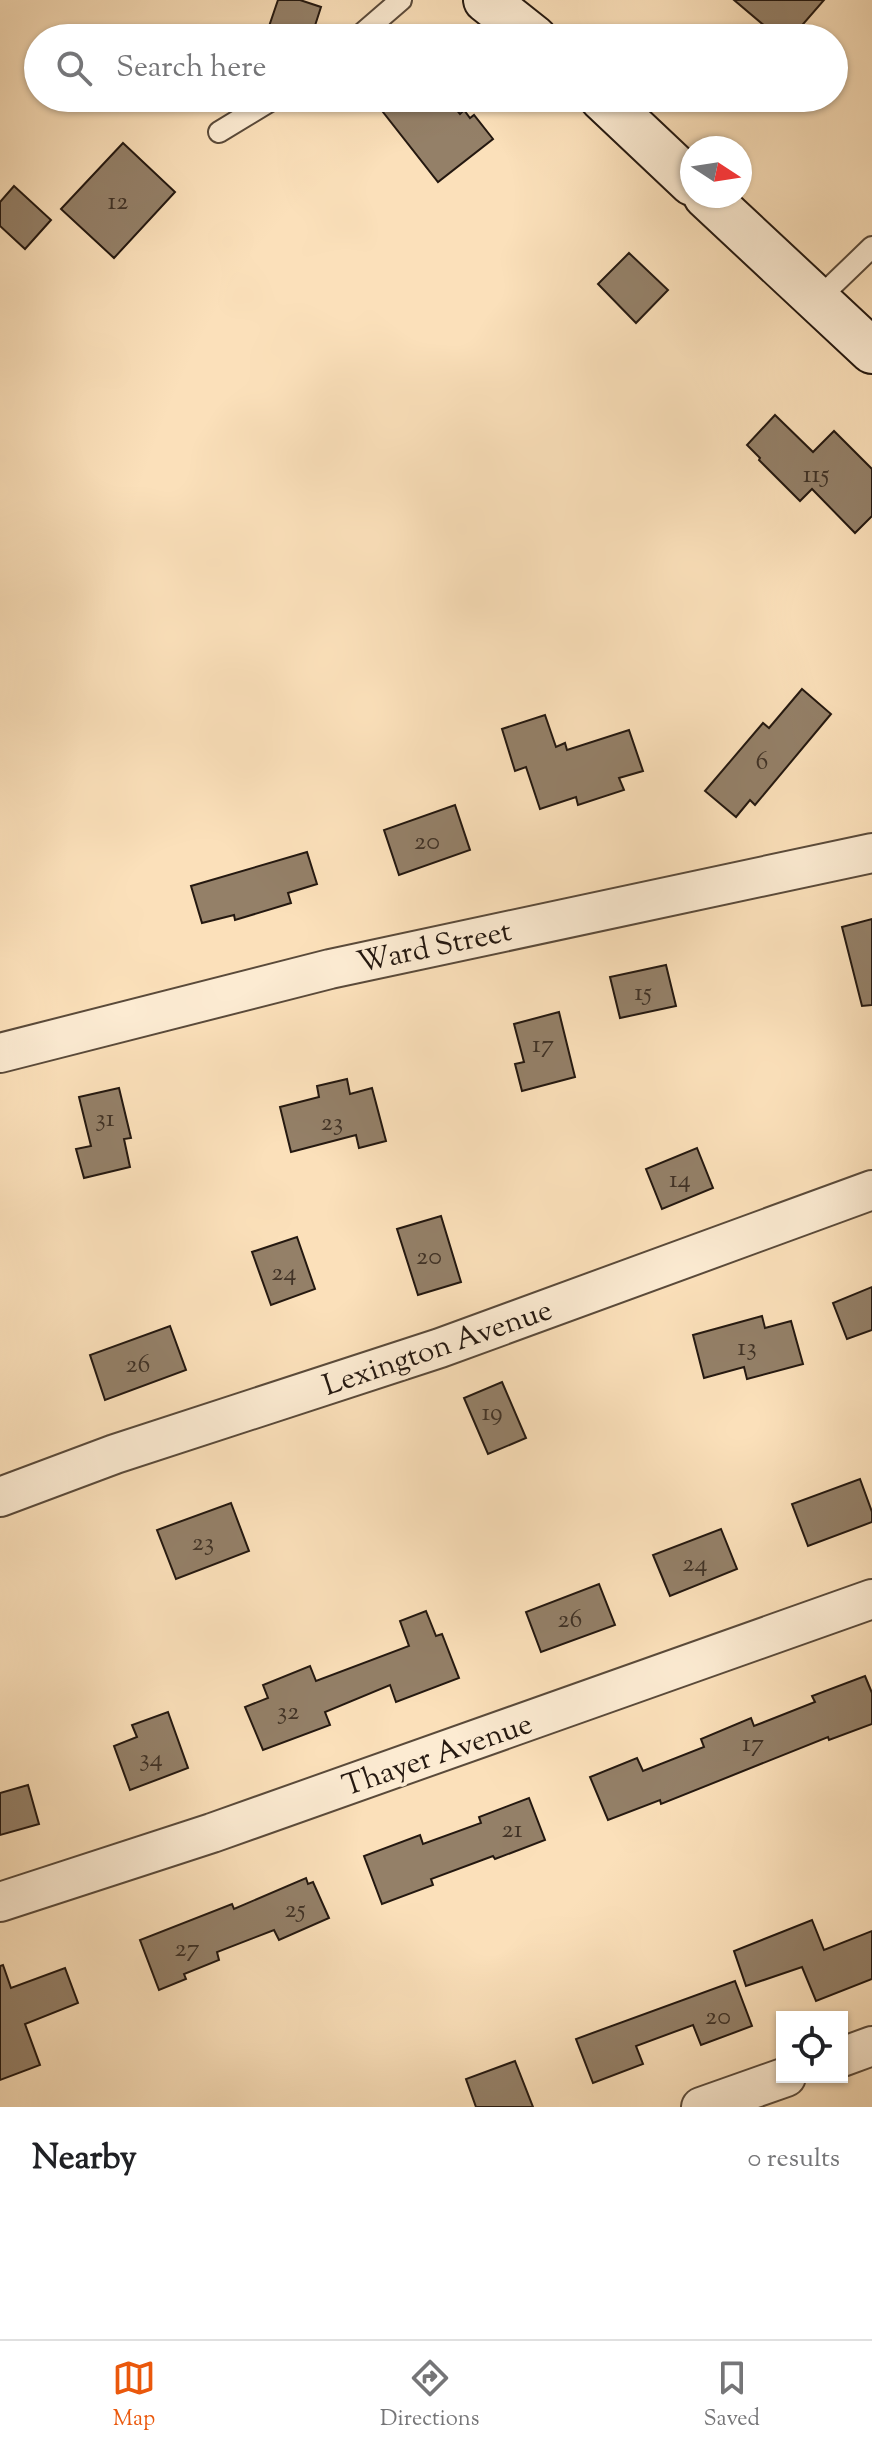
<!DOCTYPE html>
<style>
:root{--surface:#fff;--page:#f6f6f6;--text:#202124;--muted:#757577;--line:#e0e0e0;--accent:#ea580c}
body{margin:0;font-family:"Sorts Mill Goudy",serif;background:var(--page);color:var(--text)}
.controls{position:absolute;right:24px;bottom:24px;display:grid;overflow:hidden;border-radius:0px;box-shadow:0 2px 6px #0004}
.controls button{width:72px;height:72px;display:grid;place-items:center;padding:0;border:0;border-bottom:2px solid var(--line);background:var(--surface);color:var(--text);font:40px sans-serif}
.compass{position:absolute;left:680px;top:136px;width:72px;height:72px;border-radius:50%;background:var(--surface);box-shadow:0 2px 6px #0004;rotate:102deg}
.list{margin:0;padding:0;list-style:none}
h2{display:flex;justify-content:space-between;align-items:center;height:104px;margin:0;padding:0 32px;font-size:34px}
h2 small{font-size:26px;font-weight:400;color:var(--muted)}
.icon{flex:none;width:44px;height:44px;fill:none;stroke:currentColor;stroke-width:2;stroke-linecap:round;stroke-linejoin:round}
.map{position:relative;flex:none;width:872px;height:2107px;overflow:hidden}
.search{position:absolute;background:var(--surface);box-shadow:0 2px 6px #0004;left:24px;right:24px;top:24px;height:88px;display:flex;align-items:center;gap:20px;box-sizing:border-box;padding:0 28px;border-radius:44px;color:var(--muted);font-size:30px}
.sheet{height:232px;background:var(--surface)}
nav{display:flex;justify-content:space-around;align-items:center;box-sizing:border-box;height:112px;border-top:2px solid var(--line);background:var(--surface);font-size:22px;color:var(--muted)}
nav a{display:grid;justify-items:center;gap:4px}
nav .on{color:var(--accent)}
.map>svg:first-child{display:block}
.building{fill:#948068;stroke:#241810;stroke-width:2}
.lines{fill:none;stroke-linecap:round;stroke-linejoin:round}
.lane-casing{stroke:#5a4a3a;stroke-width:24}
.street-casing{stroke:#5a4a3a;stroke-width:42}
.secondary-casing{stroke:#241810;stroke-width:48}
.lane{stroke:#fcebd2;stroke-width:20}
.street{stroke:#fcebd2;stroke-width:38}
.secondary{stroke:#fcebd2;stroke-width:44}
.labels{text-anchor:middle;stroke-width:8;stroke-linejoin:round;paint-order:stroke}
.number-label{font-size:26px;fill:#403226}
.street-label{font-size:30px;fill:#241810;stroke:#fcebd2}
</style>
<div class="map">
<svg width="872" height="2107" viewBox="0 0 872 2107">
<rect width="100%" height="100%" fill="#fbe0ba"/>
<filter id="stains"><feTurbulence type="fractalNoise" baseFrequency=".0025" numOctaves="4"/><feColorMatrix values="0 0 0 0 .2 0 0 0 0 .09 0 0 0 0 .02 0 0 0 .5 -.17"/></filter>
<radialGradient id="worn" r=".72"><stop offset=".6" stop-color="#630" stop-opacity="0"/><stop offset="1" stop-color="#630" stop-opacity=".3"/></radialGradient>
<g class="building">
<polygon points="278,0 300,0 321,7 311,38 265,38"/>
<polygon points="734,0 824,0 791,38 779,38"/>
<polygon points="372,98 447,98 460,114 464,110 470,118 474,115 493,139 438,182"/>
<polygon points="123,143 175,192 114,258 61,209"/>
<polygon points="14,186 51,220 25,249 0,226 0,202"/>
<polygon points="629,253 668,290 636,323 598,284"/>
<polygon points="775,415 813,452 834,431 872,469 872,516 855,533 812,489 800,501 759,460 760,458 747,445"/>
<polygon points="802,689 831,714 755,805 750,800 736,817 705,791 763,723 769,728"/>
<polygon points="545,715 556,747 565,743 567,750 629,730 643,771 619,778 624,790 578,805 576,797 540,809 526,767 515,771 502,729"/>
<polygon points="455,805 470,850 399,875 384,830"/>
<polygon points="307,852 317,884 288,893 291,903 235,920 234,915 202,923 191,886"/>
<polygon points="872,919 872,1005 862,1006 842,927"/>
<polygon points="666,965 676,1006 620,1018 610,977"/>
<polygon points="559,1012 575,1077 522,1091 515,1064 524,1062 514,1024"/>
<polygon points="347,1079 350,1094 372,1088 386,1141 359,1148 356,1135 291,1152 280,1107 319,1097 317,1086"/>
<polygon points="119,1088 131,1138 124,1139 130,1167 84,1178 76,1149 91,1146 79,1097"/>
<polygon points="697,1148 713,1188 662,1209 646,1169"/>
<polygon points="441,1216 461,1282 418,1295 397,1229"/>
<polygon points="297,1237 315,1289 271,1305 252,1252"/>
<polygon points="872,1287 872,1330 847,1339 833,1303"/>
<polygon points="762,1316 765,1328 791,1321 803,1364 747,1379 744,1367 704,1378 693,1335"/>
<polygon points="170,1326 186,1370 105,1400 90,1355"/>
<polygon points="502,1382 526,1438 488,1454 464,1398"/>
<polygon points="860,1479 872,1512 872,1522 808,1546 792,1504"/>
<polygon points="231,1503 249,1551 176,1579 157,1530"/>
<polygon points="721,1529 737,1569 670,1596 653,1555"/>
<polygon points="599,1584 615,1625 541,1652 526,1612"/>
<polygon points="426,1611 436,1636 442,1634 459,1678 396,1702 390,1685 325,1712 330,1725 263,1750 245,1707 268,1698 263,1685 310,1666 316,1681 409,1646 400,1621"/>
<polygon points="865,1676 872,1693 872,1724 829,1740 828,1737 661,1804 660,1800 608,1820 590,1777 637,1758 643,1771 704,1747 701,1739 751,1718 754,1726 815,1702 812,1696"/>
<polygon points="168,1712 188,1768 130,1790 114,1746 137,1737 132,1725"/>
<polygon points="28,1785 39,1824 0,1835 0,1793"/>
<polygon points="529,1798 545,1840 495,1859 493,1856 431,1879 433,1885 382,1904 364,1856 420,1835 423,1844 481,1823 479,1817"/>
<polygon points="306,1878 308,1884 313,1882 329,1918 279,1940 274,1930 217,1952 219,1960 184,1974 186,1979 159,1990 140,1940 232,1904 234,1909"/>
<polygon points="812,1920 824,1950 872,1931 872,1979 816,2001 802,1967 746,1986 734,1951"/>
<polygon points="3,1965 11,1988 65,1968 78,2003 25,2024 40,2065 0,2080 0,1966"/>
<polygon points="735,1981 752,2026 701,2045 693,2025 636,2046 643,2064 593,2083 576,2039"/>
<polygon points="515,2061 533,2107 476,2107 466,2079"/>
</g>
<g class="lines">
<g class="lane-casing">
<g id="lane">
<polyline points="357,38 401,0"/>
<polyline points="219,132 275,98"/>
<polyline points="817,300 872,247"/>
</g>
</g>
<g class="street-casing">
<g id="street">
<polyline points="0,1053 330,969 872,853"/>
<polyline points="0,1497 115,1454 440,1348 872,1190"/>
<polyline points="0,1902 212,1833 872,1599"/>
<polyline points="842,2057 872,2046"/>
<polyline points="701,2107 786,2077"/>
</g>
</g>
<g class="secondary-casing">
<g id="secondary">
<polyline points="486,0 534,38"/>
<polyline points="602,98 692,183"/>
<polyline points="706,196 872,351"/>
</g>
</g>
<use href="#lane" class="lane"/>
<use href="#street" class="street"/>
<use href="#secondary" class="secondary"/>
</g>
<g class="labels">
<g class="number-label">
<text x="118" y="209">12</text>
<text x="816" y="482">115</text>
<text x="762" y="769">6</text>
<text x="427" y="849">20</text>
<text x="643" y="1000">15</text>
<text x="543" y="1052">17</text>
<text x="105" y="1126">31</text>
<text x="332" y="1130">23</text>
<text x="680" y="1187">14</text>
<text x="429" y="1264">20</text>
<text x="284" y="1280">24</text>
<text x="747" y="1355">13</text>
<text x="138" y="1372">26</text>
<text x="492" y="1420">19</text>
<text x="203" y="1550">23</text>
<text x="695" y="1571">24</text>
<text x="570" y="1627">26</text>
<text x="288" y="1719">32</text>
<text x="753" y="1751">17</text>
<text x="151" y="1766">34</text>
<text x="512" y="1837">21</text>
<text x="295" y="1917">25</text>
<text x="187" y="1956">27</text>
<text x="718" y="2024">20</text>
</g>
<g class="street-label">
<text transform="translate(434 946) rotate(-12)" y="10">Ward Street</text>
<text transform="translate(437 1347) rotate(-19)" y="10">Lexington Avenue</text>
<text transform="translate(437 1754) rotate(-19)" y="10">Thayer Avenue</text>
</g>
</g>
<rect width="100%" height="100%" filter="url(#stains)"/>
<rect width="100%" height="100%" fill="url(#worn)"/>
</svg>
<div class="controls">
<button><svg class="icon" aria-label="locate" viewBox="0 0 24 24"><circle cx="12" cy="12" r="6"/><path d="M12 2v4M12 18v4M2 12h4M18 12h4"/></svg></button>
</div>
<svg class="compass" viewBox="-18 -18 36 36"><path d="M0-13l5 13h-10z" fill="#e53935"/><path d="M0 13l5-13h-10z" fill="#757577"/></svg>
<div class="search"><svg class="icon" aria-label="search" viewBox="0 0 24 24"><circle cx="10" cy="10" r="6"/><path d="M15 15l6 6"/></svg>Search here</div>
</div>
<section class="sheet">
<h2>Nearby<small>0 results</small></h2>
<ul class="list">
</ul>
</section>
<nav>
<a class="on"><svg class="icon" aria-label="map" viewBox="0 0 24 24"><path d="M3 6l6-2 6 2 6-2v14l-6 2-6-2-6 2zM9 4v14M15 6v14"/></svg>Map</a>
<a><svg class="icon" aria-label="directions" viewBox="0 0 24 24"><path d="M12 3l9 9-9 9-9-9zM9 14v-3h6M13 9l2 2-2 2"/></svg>Directions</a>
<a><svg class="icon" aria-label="saved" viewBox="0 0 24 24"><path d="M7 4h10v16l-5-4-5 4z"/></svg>Saved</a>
</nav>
